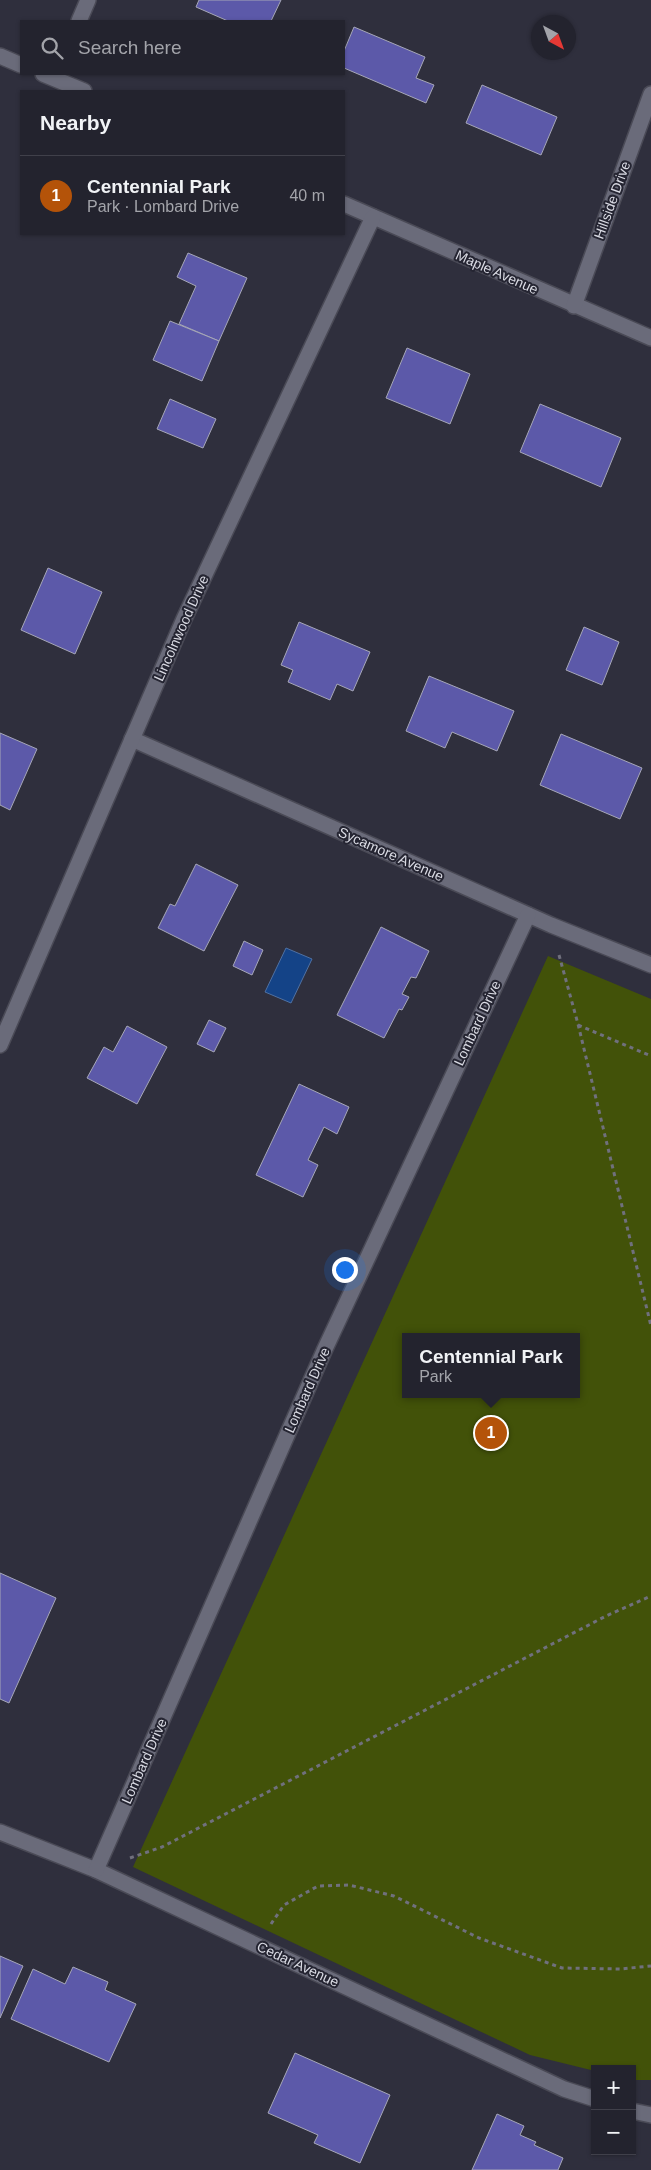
<!DOCTYPE html>
<meta charset="utf-8">
<style>
:root{--surface:#23232e;--page:#2b2b36;--text:#f1f3f6;--muted:#a3a4aa;--line:#40404a;--accent:#b45309}
body{margin:0;font-family:Helvetica,sans-serif;background:var(--page);color:var(--text)}
.controls{position:absolute;right:15px;bottom:15px;display:grid;overflow:hidden;border-radius:0px;box-shadow:0 1px 4px #0004}
.controls button{width:45px;height:45px;display:grid;place-items:center;padding:0;border:0;border-bottom:1px solid var(--line);background:var(--surface);color:var(--text);font:25px sans-serif}
.compass{position:absolute;left:531px;top:15px;width:45px;height:45px;border-radius:50%;background:var(--surface);box-shadow:0 1px 4px #0004;rotate:139deg}
.you{position:absolute;left:344px;top:1269px;width:18px;height:18px;margin:-12px;border:4px solid #fff;border-radius:50%;background:#1a73e8;box-shadow:0 0 0 8px #1a73e833}
.badge{display:grid;place-items:center;width:32px;height:32px;border-radius:50%;background:var(--accent);color:#fff;font-size:16px;font-weight:700}
.pin{position:absolute;translate:-50% -50%;border:2px solid #fff;box-shadow:0 1px 5px #0006}
.popup{position:absolute;left:402px;top:1333px;width:178px;height:65px;box-sizing:border-box;display:grid;place-content:center;border-radius:0px;background:var(--surface);filter:drop-shadow(0 1px 4px #0005);font-size:16px;white-space:nowrap;color:var(--muted)}
.popup b{font-size:19px;color:var(--text)}
.popup::after{content:'';position:absolute;left:50%;top:100%;margin-left:-10px;border:10px solid transparent;border-top-color:var(--surface)}
.list{margin:0;padding:0;list-style:none}
h2{display:flex;justify-content:space-between;align-items:center;height:65px;margin:0;padding:0 20px;font-size:21px}
h2 small{font-size:16px;font-weight:400;color:var(--muted)}
.list li{display:grid;grid-template-columns:32px 1fr auto;gap:15px;align-items:center;box-sizing:border-box;height:80px;padding:0 20px;border-top:1px solid var(--line)}
.list b{display:block;font-size:19px;white-space:nowrap}
.list p{margin:0;font-size:16px;white-space:nowrap;color:var(--muted)}
.list em{font-size:16px;font-style:normal;color:var(--muted)}
.icon{flex:none;width:28px;height:28px;fill:none;stroke:currentColor;stroke-width:2;stroke-linecap:round;stroke-linejoin:round}
.map{position:relative;flex:none;width:651px;height:2170px;overflow:hidden}
.search{position:absolute;background:var(--surface);box-shadow:0 1px 4px #0004;left:20px;top:20px;width:325px;height:55px;display:flex;align-items:center;gap:12px;box-sizing:border-box;padding:0 18px;border-radius:0px;color:var(--muted);font-size:19px}
.panel{position:absolute;background:var(--surface);box-shadow:0 1px 4px #0004;left:20px;top:90px;width:325px;height:145px;border-radius:0px}
.map>svg:first-child{display:block}
.green{fill:#425209;fill-rule:evenodd}
.water{fill:#144387;stroke:#4f71a3}
.building{fill:#5c59a9;stroke:#a6a7b8}
.lines{fill:none;stroke-linecap:round;stroke-linejoin:round}
.street-casing{stroke:#4a4a56;stroke-width:18}
.path{stroke:#70707d;stroke-width:3;stroke-dasharray:4 4;stroke-linecap:butt}
.street{stroke:#6a6b7a;stroke-width:15}
.labels{text-anchor:middle;stroke-width:4;stroke-linejoin:round;paint-order:stroke}
.street-label{font-size:14px;fill:#dadbe4;stroke:#252532}
</style>
<div class="map">
<svg width="651" height="2170" viewBox="0 0 651 2170">
<rect width="100%" height="100%" fill="#2f2f3d"/>
<path class="green" d="M548,956L651,999V2080H632V2069H595V2071L530,2055L133,1867ZM406,1337H576V1394H406Z"/>
<polygon class="water" points="286,948 312,959 291,1003 265,992"/>
<g class="building">
<polygon points="199,0 281,0 271,21 228,21 196,7"/>
<polygon points="354,27 425,57 416,78 434,85 426,103 344,68 344,51"/>
<polygon points="482,85 557,117 541,155 466,123"/>
<polygon points="188,253 247,278 219,341 179,324 196,286 177,277"/>
<polygon points="170,321 219,341 202,381 153,360"/>
<polygon points="407,348 470,374 450,424 386,398"/>
<polygon points="170,399 216,419 203,448 157,429"/>
<polygon points="540,404 621,438 601,487 520,452"/>
<polygon points="48,568 102,592 75,654 21,630"/>
<polygon points="299,622 370,652 353,691 337,684 330,700 288,682 293,670 281,665"/>
<polygon points="584,627 619,642 602,685 566,670"/>
<polygon points="429,676 514,711 497,751 452,732 445,748 406,731"/>
<polygon points="0,733 37,749 10,810 0,805"/>
<polygon points="561,734 642,768 620,819 540,785"/>
<polygon points="196,864 238,885 204,951 158,928 170,904 175,906"/>
<polygon points="381,927 429,951 416,978 411,977 402,994 409,997 402,1010 399,1009 384,1038 337,1015"/>
<polygon points="244,941 263,950 252,975 233,966"/>
<polygon points="209,1020 226,1028 214,1052 197,1044"/>
<polygon points="127,1026 167,1047 137,1104 87,1078 104,1047 113,1052"/>
<polygon points="299,1084 349,1107 337,1134 324,1127 308,1160 318,1165 303,1197 256,1175"/>
<polygon points="0,1573 56,1598 9,1703 0,1699"/>
<polygon points="0,1956 23,1966 0,2018"/>
<polygon points="73,1967 108,1982 105,1990 136,2004 109,2062 11,2019 33,1969 65,1984"/>
<polygon points="295,2053 390,2095 360,2163 314,2143 318,2135 268,2113"/>
<polygon points="497,2114 524,2126 520,2135 536,2142 534,2145 563,2158 558,2170 472,2170"/>
</g>
<g class="lines">
<g class="street-casing">
<g id="street">
<polyline points="79,21 88,0"/>
<polyline points="0,56 21,65"/>
<polyline points="43,74 84,91"/>
<polyline points="344,204 651,338"/>
<polyline points="574,306 651,94"/>
<polyline points="132,739 551,925 651,965"/>
<polyline points="0,1045 184,619 373,217"/>
<polyline points="0,1832 96,1870 564,2089 595,2099"/>
<polyline points="96,1870 324,1351 528,915"/>
<polyline points="632,2111 651,2115"/>
</g>
</g>
<g class="path">
<polyline points="559,955 578,1024 651,1326"/>
<polyline points="578,1025 651,1056"/>
<polyline points="130,1858 162,1847 606,1616 651,1596"/>
<polyline points="271,1924 284,1905 318,1886 349,1885 394,1896 479,1938 562,1968 620,1969 651,1966"/>
</g>
<use href="#street" class="street"/>
</g>
<g class="labels">
<g class="street-label">
<text transform="translate(612 200) rotate(-70)" y="5">Hillside Drive</text>
<text transform="translate(497 272) rotate(24)" y="5">Maple Avenue</text>
<text transform="translate(181 628) rotate(-66)" y="5">Lincolnwood Drive</text>
<text transform="translate(391 854) rotate(24)" y="5">Sycamore Avenue</text>
<text transform="translate(477 1023) rotate(-65)" y="5">Lombard Drive</text>
<text transform="translate(307 1390) rotate(-66)" y="5">Lombard Drive</text>
<text transform="translate(144 1761) rotate(-66)" y="5">Lombard Drive</text>
<text transform="translate(298 1964) rotate(25)" y="5">Cedar Avenue</text>
</g>
</g>
</svg>
<div class="controls">
<button>+</button>
<button>−</button>
</div>
<svg class="compass" viewBox="-18 -18 36 36"><path d="M0-13l5 13h-10z" fill="#e53935"/><path d="M0 13l5-13h-10z" fill="#a3a4aa"/></svg>
<div class="you"></div>
<div class="pin badge" style="left:491px;top:1433px">1</div>
<div class="popup"><b>Centennial Park</b>Park</div>
<div class="search"><svg class="icon" aria-label="search" viewBox="0 0 24 24"><circle cx="10" cy="10" r="6"/><path d="M15 15l6 6"/></svg>Search here</div>
<section class="panel">
<h2>Nearby<small></small></h2>
<ul class="list">
<li><span class="badge">1</span><div><b>Centennial Park</b><p>Park · Lombard Drive</p></div><em>40 m</em></li>
</ul>
</section>
</div>
